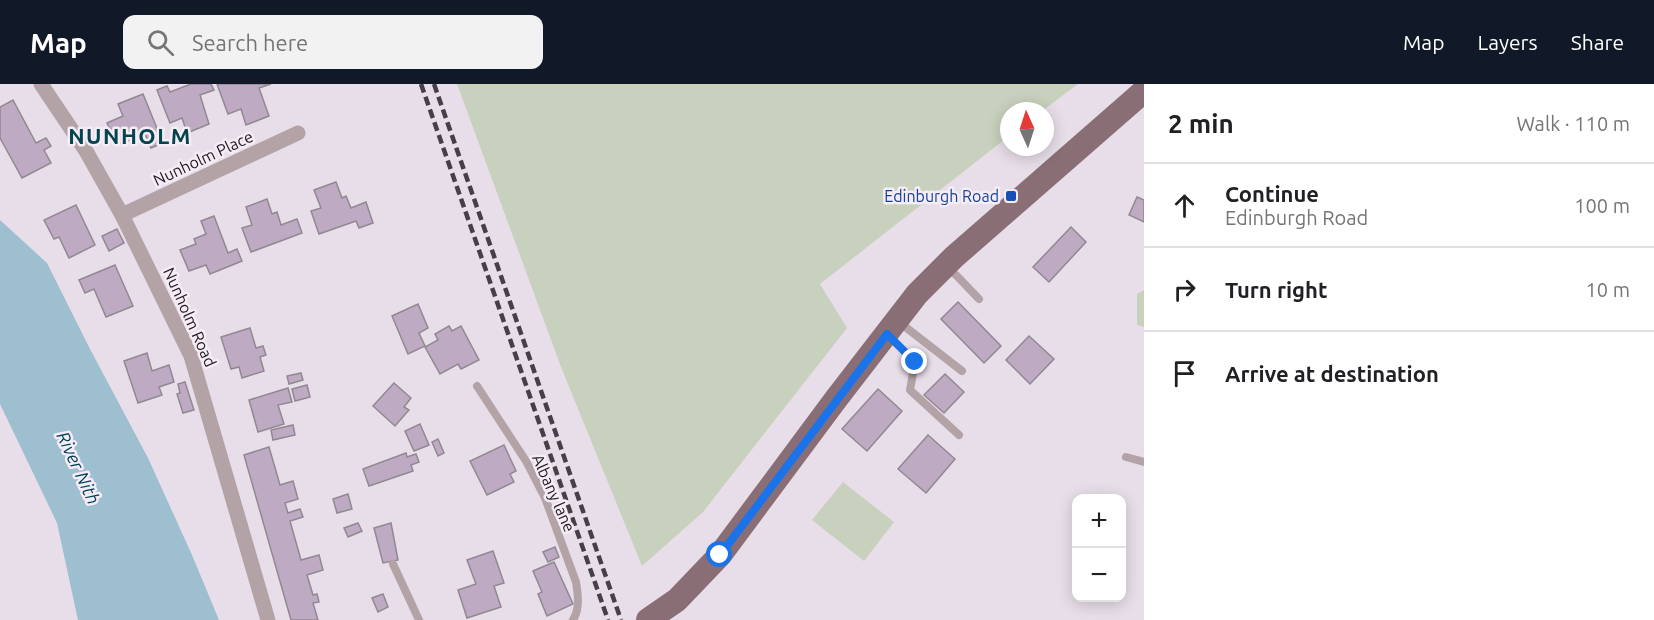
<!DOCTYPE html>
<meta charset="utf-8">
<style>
:root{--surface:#fff;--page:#f2f2f2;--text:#202124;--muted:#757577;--line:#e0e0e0;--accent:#111827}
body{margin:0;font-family:Ubuntu,sans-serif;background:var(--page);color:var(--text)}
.controls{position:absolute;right:18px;bottom:18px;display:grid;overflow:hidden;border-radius:12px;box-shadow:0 3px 15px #0003}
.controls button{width:54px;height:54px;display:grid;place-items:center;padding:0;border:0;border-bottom:2px solid var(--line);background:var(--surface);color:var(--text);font:30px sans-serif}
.compass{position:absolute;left:1000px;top:18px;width:54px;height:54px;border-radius:50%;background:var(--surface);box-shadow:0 3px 15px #0003;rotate:357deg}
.stop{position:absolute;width:18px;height:18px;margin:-14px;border:4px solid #1a73e8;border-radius:50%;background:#fff}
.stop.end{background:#1a73e8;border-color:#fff;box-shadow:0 2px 6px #0008}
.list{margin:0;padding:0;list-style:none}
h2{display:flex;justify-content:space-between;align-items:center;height:78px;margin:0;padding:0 24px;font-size:26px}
h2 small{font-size:20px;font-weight:400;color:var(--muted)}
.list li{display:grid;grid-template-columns:39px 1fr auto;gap:18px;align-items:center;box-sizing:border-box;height:84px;padding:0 24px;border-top:2px solid var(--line)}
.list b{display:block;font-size:22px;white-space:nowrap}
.list p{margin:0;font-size:20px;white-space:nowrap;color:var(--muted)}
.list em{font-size:20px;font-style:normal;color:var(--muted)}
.icon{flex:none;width:33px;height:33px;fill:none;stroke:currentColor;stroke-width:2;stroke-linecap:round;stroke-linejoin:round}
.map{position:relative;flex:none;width:1144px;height:536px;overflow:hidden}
header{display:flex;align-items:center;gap:36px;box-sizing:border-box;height:84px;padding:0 30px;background:var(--accent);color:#fff}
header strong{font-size:28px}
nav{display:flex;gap:33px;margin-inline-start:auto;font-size:21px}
.search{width:420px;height:54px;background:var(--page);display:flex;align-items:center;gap:15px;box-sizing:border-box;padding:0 21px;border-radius:12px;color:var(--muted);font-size:22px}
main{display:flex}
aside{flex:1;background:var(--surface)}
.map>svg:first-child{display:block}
.green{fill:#c8d1bd}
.water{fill:#9ebfd0}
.building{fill:#bfaac3;stroke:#918892;stroke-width:1.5}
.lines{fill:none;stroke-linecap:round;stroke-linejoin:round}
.lane{stroke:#b3a3a6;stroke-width:8}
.street{stroke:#b3a3a6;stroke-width:15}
.primary{stroke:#8a6e75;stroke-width:24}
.rail{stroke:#454046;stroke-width:4.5;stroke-dasharray:9 4.5;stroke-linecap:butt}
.route{stroke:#1a73e8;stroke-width:8}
.transit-dot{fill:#1a4fb4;stroke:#f5ecf6;stroke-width:2}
.labels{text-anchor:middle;stroke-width:5;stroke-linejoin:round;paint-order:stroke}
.street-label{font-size:16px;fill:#1d1a1e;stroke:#f5ecf6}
.transit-label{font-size:16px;fill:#164399;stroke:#f5ecf6;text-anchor:end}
.water-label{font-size:18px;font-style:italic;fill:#00435c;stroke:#f5ecf6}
.district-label{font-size:22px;font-weight:bold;letter-spacing:1.5px;fill:#03444d;stroke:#f5ecf6}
</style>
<header>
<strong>Map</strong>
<div class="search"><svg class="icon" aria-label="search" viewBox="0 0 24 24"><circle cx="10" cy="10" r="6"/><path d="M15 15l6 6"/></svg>Search here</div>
<nav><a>Map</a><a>Layers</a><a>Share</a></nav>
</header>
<main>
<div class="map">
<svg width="1144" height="536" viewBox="0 0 1144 536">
<rect width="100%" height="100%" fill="#e8dee9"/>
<g class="green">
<polygon points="457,0 1078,0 1042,27 1009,27 1009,52 820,200 847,244 703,428 642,482 561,283"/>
<polygon points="1144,206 1144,243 1137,241 1137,210"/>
<polygon points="843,398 894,438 864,477 812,436"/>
</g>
<polygon class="water" points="0,136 47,179 90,265 148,374 192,471 219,536 78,536 57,439 0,320"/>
<g class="building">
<polygon points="191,0 211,0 214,6 200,11 209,40 187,49 182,34 170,39 157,6 167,2 170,8"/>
<polygon points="217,0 271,0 259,4 269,32 246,41 241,25 228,30"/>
<polygon points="143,10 163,59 151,64 145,50 117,61 107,39 123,32 118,20"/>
<polygon points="13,16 36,59 46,54 51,62 44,66 51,79 22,94 0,54 0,23"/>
<polygon points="336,98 342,114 346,112 351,124 366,118 373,139 359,144 356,137 319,150 311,127 321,124 314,106"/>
<polygon points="1137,113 1144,116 1144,138 1129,131"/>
<polygon points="267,115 272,130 277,128 281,141 297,135 302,149 251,168 242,144 252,141 246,123"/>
<polygon points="76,121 95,161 69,174 59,153 54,155 44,136"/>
<polygon points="214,132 228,169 237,165 242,177 210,190 206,181 189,187 180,166 196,160 194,155 206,150 201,137"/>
<polygon points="1071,143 1086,158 1049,198 1033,183"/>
<polygon points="117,145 124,159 109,167 102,152"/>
<polygon points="115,181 133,222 106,233 94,205 85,209 79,196"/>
<polygon points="958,218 1001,262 984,279 941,235"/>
<polygon points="418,220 428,244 419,249 425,262 408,270 392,232"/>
<polygon points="449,242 452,247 461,242 479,276 461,285 458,280 440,290 425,263 438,256 435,250"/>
<polygon points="250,244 256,264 263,262 266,271 260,273 264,287 242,294 239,283 231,285 221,253"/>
<polygon points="1029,252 1054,275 1030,300 1006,276"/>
<polygon points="147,269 152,287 169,281 174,298 159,303 162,311 138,319 124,277"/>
<polygon points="301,289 303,296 289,300 287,292"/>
<polygon points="945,290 964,308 944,329 924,311"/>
<polygon points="185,298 194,326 183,329 177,310 180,309 178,300"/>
<polygon points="394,299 411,314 404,323 409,326 395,342 373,322"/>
<polygon points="307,301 310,313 295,317 292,305"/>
<polygon points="288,304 292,318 278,321 284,340 258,348 249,316"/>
<polygon points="878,305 902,327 867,367 842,345"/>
<polygon points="420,340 429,361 414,367 405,347"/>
<polygon points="293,341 295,351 273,356 271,346"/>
<polygon points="928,351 955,375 926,409 898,385"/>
<polygon points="438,355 444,369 438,372 432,358"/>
<polygon points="504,361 516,387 510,390 514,398 487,411 470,377"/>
<polygon points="269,363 280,401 293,397 298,415 285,419 288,429 300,425 303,433 290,437 301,476 319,471 323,486 307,491 313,511 317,510 319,518 313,519 318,536 291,536 244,371"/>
<polygon points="406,369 407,373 416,370 419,378 411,381 413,387 369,402 363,385"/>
<polygon points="348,410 352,425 337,429 333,415"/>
<polygon points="358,439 362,447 348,453 344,444"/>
<polygon points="391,439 398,476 383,479 374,444"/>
<polygon points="555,463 559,473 548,478 543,468"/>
<polygon points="493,467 504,499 494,502 501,523 467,534 458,506 476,500 467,476"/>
<polygon points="554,478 573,520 547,532 538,510 542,508 533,487"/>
<polygon points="383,510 388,523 378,528 372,514"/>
</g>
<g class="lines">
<g class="lane">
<polyline points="945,184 956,191 979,215"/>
<polyline points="899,238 962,287"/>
<polyline points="888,251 915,278 910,306 959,351"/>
<path d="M477,302L526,377L545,414L576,498C578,510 580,525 573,536"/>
<polyline points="1126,373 1144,378"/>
<polyline points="393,480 419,536"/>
</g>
<g class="street">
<polyline points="41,0 86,67 122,131 191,272 268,536"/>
<polyline points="122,131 298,49"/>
</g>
<polyline class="primary" points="648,536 677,516 720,471 836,315 917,210 954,173 1144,7"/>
<g class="rail">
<polyline points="421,0 608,536"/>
<polyline points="434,0 621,536"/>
</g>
</g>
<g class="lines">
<polyline class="route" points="720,471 887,250 915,278"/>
</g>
<rect class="transit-dot" x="1005" y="106" width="12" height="12" rx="3"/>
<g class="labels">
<g class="street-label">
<text transform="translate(203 74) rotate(-25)" y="6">Nunholm Place</text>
<text transform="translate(190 233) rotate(66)" y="6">Nunholm Road</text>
<text transform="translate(554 409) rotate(66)" y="6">Albany lane</text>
</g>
<g class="transit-label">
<text x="999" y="118">Edinburgh Road</text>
</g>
<g class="water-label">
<text transform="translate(78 384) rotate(65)" y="6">River Nith</text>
</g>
<g class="district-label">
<text x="130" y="60">NUNHOLM</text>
</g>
</g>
</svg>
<div class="controls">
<button>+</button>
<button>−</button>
</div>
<svg class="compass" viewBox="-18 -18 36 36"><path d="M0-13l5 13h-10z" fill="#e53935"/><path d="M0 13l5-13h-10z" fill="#757577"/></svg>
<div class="stop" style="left:720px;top:471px"></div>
<div class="stop end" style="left:915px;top:278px"></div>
</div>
<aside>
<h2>2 min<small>Walk · 110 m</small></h2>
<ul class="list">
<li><svg class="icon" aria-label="ahead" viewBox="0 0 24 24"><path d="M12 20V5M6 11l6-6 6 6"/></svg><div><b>Continue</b><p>Edinburgh Road</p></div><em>100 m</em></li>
<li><svg class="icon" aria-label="right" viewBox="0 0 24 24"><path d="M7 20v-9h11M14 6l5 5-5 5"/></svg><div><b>Turn right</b></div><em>10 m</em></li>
<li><svg class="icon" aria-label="arrive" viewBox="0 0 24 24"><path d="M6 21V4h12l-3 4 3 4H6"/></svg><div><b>Arrive at destination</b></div></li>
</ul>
</aside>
</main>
